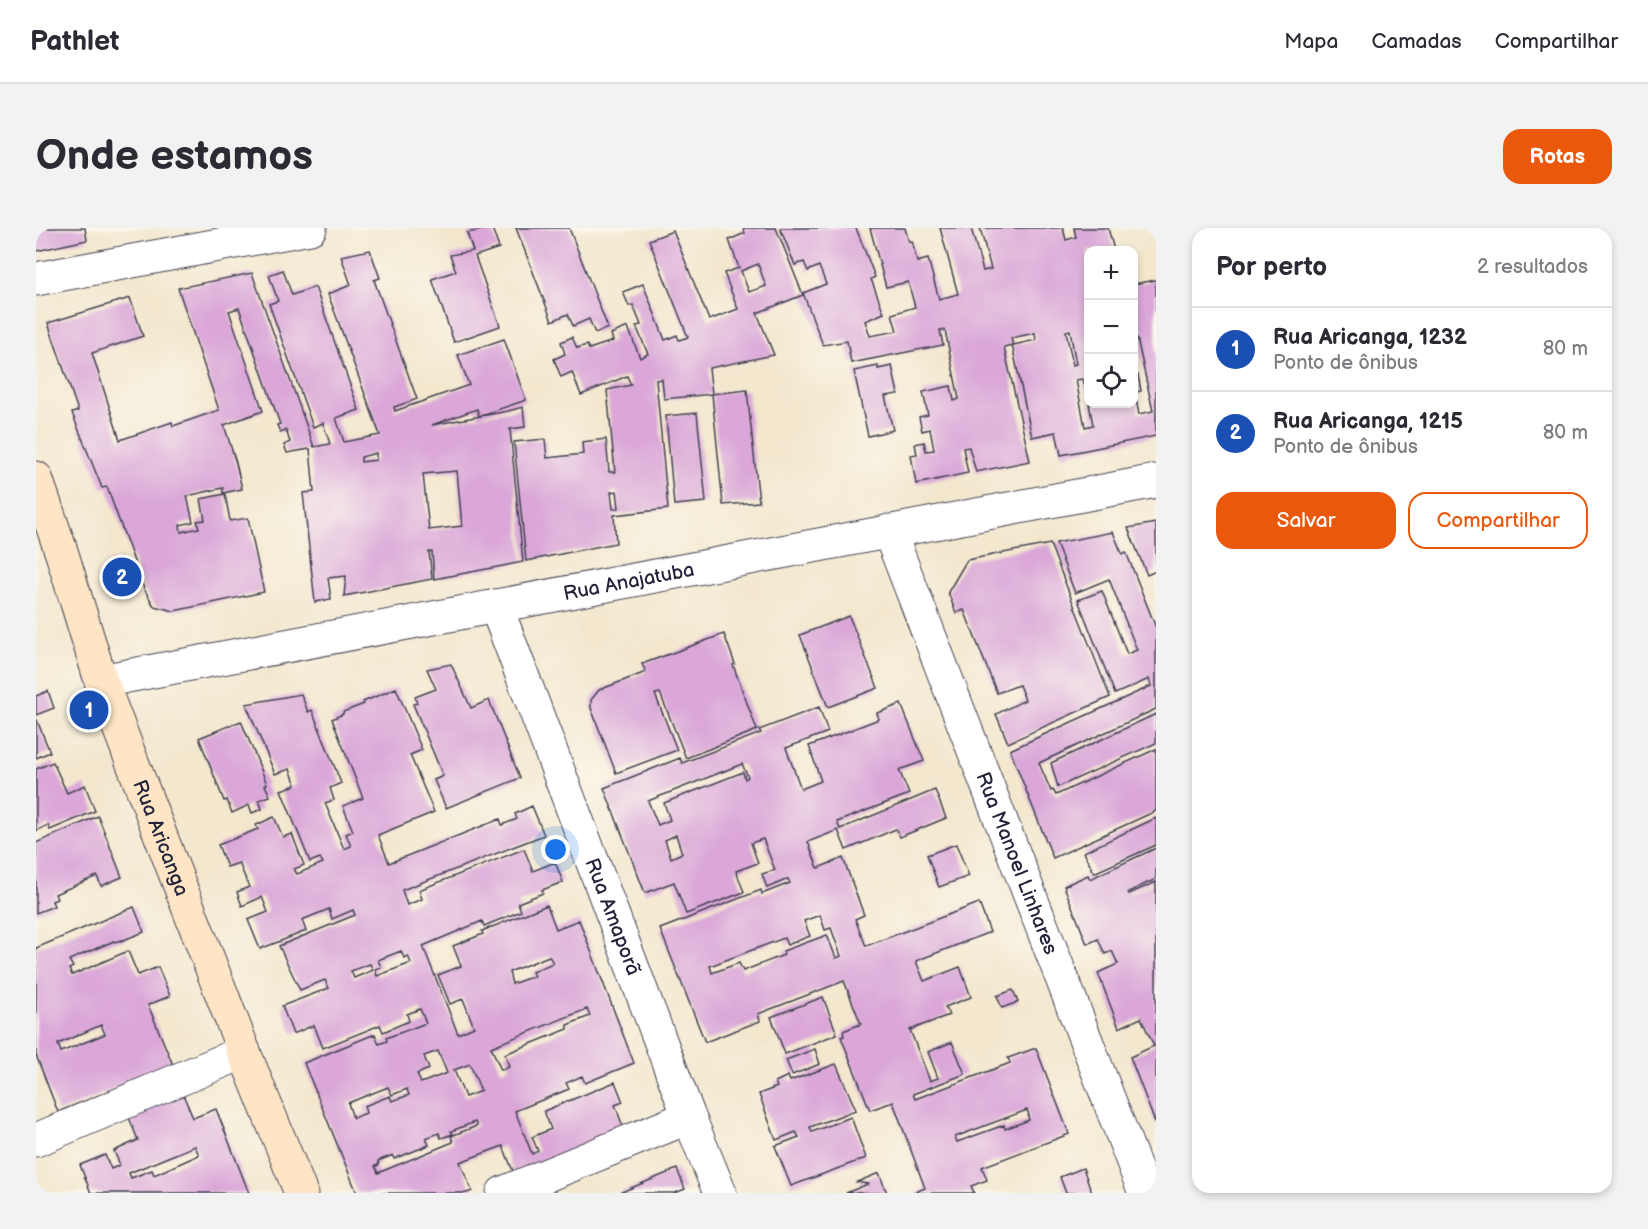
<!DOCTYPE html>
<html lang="pt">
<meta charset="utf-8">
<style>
:root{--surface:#fff;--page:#f2f2f3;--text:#2b2b33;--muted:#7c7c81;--line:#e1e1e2;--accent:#ea580c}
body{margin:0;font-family:"Balsamiq Sans",sans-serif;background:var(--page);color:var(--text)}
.controls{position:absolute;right:18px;top:18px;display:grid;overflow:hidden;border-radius:12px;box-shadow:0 3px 9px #0003}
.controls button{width:54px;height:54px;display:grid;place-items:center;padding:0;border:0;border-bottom:2px solid var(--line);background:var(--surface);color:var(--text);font:30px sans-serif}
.you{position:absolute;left:520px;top:622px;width:21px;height:21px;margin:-15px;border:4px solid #fff;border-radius:50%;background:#1a73e8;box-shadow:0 0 0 9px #1a73e833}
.badge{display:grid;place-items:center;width:39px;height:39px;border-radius:50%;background:var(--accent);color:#fff;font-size:20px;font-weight:700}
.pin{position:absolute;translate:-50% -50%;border:3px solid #fff;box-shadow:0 2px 6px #0006}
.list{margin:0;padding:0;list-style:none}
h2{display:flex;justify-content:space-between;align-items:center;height:78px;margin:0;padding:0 24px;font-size:26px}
h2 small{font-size:20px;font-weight:400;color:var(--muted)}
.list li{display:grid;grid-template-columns:39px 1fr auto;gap:18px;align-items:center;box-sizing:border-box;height:84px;padding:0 24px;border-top:2px solid var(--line)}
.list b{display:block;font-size:22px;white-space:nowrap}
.list p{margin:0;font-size:20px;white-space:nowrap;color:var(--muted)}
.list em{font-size:20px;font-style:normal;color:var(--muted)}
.actions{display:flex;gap:12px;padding:18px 24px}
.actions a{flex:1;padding:14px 0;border:2px solid var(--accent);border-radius:18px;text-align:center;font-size:21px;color:var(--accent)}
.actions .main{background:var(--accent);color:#fff}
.icon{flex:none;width:33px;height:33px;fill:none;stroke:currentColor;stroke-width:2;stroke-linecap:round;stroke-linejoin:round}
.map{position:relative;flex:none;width:1120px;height:965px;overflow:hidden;border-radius:18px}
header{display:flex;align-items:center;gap:36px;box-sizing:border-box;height:84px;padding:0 30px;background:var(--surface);border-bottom:2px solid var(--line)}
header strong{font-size:28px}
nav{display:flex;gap:33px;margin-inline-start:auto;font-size:21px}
.intro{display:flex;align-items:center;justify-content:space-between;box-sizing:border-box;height:144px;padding:0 36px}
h1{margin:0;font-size:42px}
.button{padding:15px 27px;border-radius:18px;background:var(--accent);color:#fff;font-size:21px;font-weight:700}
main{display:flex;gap:36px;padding:0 36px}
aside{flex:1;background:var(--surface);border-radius:18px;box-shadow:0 3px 9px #0003}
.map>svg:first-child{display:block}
.building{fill:#daa7d8;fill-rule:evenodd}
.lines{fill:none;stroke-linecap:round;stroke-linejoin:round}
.street-casing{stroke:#414051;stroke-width:35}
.secondary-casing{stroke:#414051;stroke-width:35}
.street{stroke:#fff;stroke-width:33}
.secondary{stroke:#fde5c5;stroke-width:33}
.labels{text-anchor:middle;stroke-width:6;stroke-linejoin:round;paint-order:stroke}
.street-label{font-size:20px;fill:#22223b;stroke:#fbf7ec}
</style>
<header>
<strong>Pathlet</strong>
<nav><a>Mapa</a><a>Camadas</a><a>Compartilhar</a></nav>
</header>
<div class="intro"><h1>Onde estamos</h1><a class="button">Rotas</a></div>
<main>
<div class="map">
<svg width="1120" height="965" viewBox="0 0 1120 965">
<rect width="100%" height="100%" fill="#fbf7ec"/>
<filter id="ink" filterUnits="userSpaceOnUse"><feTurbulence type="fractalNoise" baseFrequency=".0167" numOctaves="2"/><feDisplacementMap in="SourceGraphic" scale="12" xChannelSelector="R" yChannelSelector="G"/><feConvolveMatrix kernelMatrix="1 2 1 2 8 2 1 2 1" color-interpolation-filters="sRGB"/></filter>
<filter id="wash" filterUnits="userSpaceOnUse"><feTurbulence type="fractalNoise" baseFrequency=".008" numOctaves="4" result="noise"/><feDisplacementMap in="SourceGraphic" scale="24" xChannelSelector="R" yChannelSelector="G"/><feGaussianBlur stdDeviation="1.35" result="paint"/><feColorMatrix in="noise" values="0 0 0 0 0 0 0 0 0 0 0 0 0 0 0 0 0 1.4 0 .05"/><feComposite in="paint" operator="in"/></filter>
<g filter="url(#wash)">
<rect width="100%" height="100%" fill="#f3e7ce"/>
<g id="blocks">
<g class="building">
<polygon points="0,0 49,0 51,12 0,23"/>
<polygon points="456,0 463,20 439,28 464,98 418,114 396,51 420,43 414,27 437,23 431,5"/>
<polygon points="480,0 533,0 572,100 559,105 553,91 537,98 532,86 516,93"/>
<path d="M707,0H740L767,67L721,85L738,127L673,140L676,166L711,162L723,274L687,277L676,166L628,171L626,151L620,152L632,281L578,287L580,315L490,333L478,214L509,211L511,230L547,226L546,214L570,211L573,244H579L571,162L595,157L591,148L545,167L536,144L525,149L518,131L529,126L525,114L536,109L541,120L551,117L553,121L577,113L575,106L592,99L604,130L612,126L600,98L605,97L597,77L593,78L587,64L607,56L629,112L641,107L643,112L652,109L613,12L637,3L673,92L702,81L688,45L703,40L693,12L709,5ZM722,36L730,58L713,64L705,43ZM581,263L583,280L577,281L575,264Z"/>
<path d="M744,0H820L839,49L835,51L848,85L829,93L834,108L861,103L856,86L879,79L872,54L850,59L834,0H869L873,14L876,13L881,34L892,31L903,71L922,66L904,0H935L947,43L955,41L944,0H1027L1030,12L1040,9L1038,0H1072L1078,22H1052V170L1047,151L1040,152L1049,199L1057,197L1053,176H1098L1099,166L1103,186L1117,183L1101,110L1098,111V56L1120,52V208L1025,227L1020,204L996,209L976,117L968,119L994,233L940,244L933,219L927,220L932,245L880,256L875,227L881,226L879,216L888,214L890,223L898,222L894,201L886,203L883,189L892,187L887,164L915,158L918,173L923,171L909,102H904L907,117L815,135L811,113L787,117L767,65L790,56L783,38L772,43L768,34L759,37ZM1034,102L1040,136L1037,137L1030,104V103ZM999,105L1000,112L977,117L975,110Z"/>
<path d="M334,22L344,50L338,52L381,171L358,179L359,183L433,157L422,127L468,111L490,172L443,188L441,181L396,197L472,183L487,179L489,199L474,201L487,334L398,351L396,324H393L396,351L308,368L310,348L292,350L295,371L279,374L267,265L278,264L274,221L251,225L248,217L254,214L250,202L244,204L241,197L244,196L203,80L193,83L227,183L188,197L200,235L206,261L187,265V260L151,268L157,294L144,297L145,304L163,300L161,293L169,292L165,271L189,266L194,293L212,290L228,364L138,383L118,378L108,361L71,259L66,260L36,185L42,183L12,95L94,70L107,108L56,125L84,212L136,194L137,198L183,182L142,60L216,45L278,219L294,216L287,195L277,199L233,76L242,73L233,47L247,42L256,67L279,59L323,182L300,190L308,214L344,207L292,66L315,57L305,28ZM340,225V232L325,234V229ZM421,243L426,298L393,302L387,246Z"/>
<polygon points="842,138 842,141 856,138 862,166 849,168 857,202 832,208 818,143"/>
<polygon points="1102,147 1105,163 1098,165 1098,148"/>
<polygon points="661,185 670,274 638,277 630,188"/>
<polygon points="1120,295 1120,343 1111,347 1092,300"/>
<polygon points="1077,304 1086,326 1090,324 1120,400 1120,481 1003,535 1015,563 1017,562 1020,567 1120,521 1120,583 1017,630 974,522 1115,458 1113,451 1079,466 1042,372 1066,363 1091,426 1101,422 1073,351 1039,365 1020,315"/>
<polygon points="1014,316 1074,469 972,515 960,486 989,472 983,457 961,465 928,382 920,385 912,364 931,332"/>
<polygon points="813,388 842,460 792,479 764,407"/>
<polygon points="688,406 699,436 697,437 721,502 650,530 624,465 619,466 641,522 580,545 555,480 555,472 563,462 610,444 606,436"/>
<polygon points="415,436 435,480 453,472 484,550 410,580 398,552 407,548 377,476 381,475 379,469 400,461 391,441"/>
<path d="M360,460L386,522L374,527L398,584L342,607L353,635L464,591L466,597L481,591L479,586L496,578L508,607L366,662L371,677L386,671L383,662L488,621L497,643L519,634L527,654L506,662L507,665L482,675L485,683L448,698L446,693L387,718L422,806L438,799L427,771L414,776L402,747L425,738L417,718L447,706L446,703L511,677L520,701L543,692L598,835L549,855L546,848L530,855L533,861L479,883L496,926L502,923L496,909L515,901L508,883L579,854L587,874L579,877L589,904L479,948L467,918L424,934L436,963L431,965H321L268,835L339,806L343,816L351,813L350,810L390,795L384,781L371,786L373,793L347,804L344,797L287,820L278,797L257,806L246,778L293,760L289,752L264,762L243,718L319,687L317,682L296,691L293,681L266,692L270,703L224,721L212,692L232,684L226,669L206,678L201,664L213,659L203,635L191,639L182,617L222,601L220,597L238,589L247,609L256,606L268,637L258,641L261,646L287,635L284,630L274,634L245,562L260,557L254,541L239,546L210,476L265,466L272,484L276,482L305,555L294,560L298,572L289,575L308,621L315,618L310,606L317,603L307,578L327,570L296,491L307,486V484L328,476L327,474ZM365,723L368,730L372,728L375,735L341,748L339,741L345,739L342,732ZM513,728L517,735L496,744L498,748L476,756L473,744ZM334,736L337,742L318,750L315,743ZM551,781L554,788L531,797L532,801L469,826L473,839L465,842L455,819ZM402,823L411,845L385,855L381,846L393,841L388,828ZM434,836L445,863L429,869L418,842ZM352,859L356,867L371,861L373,867L356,873L354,868L328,878L330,885L317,890L312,875ZM439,894L441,898L415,908L417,914L342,945L339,938L343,937L342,933L357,927L358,931L393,917L390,910L403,905L405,910L417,906L415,903Z"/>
<polygon points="12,463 18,480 0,487 0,468"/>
<path d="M865,476L888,533L863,542L873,566L801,594L804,601L899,562L910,590L864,609L860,601L810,622L802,602L772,614L782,640L807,630L828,687L819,691L830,718L943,675L954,704L880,733L888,753L924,739L935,769L909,779L913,787L874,802L894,853L902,850L892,824L916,814L929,846L877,866L879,871L974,835L972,830L1000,820L1033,906L946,939L951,952L935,958L938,965H877L889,960L857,874L834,882L805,809L808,808L807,803L825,796L808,753L722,786L724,793L669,814L624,701L725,662L726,666L754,655L752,651L731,660L726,646L739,642L727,611L715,615L722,635L700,643L708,664L650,686L638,654L609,665L568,560L644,530L646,535L725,505L723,502L783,479L792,504L750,520L765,561L785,553L773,518L843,491L841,485ZM706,536L712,549L709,551L707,544L628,575L634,592L622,597L612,573ZM640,607L646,625L635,630L629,612ZM784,687L789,702L795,700L805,728L800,730L791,707L747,723L748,727L707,743L703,735L676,745L674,738L748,710L751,717L774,708L768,693ZM991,882L993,887L992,888L993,892L969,901L968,897L921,914L919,909Z"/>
<polygon points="1120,486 1120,515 1022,559 1015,535"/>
<polygon points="0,490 14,524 0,530"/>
<polygon points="205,493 231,556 229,557 234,568 223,572 226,581 216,585 213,577 196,585 191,572 188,573 163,510"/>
<polygon points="17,534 31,565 49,557 59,583 14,602 12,597 0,603 0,541"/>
<polygon points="62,588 86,649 65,658 61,648 19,666 21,671 16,673 18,678 0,685 0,615"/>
<polygon points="1120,590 1120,617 1058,645 1048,624"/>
<polygon points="920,616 933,648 903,659 891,627"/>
<polygon points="1120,620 1120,651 1092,664 1093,666 1120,654 1120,897 1094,829 1118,818 1105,790 1083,800 1062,745 1082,736 1076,723 1069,726 1062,711 1051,716 1028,658 1052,647 1054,651"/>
<path d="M98,679L108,704L85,713V712L79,714L78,713L33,732L37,739L33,741L36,747L92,723L102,747L122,739L134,768L112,777L137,837L22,884L0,827V720ZM65,797L69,806L25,824L22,816Z"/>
<polygon points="977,762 982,774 966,780 961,768"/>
<polygon points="787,769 801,806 749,826 735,789"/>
<polygon points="779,821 784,836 756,847 750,832"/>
<polygon points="800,836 820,882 774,899 776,904 815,889 830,930 755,958 739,918 763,909 760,904 740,912 723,866 741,859 739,854 752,848 754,853"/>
<path d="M146,864L157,890L180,881L213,965H55L44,937L69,927L75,941L84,937L78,923L102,912L92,887ZM159,918L163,927L118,947L116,942L95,950L93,945Z"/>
<polygon points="1047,940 1056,965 1030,965 1024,949"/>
<polygon points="641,941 649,961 639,965 583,965"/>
<polygon points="843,945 851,965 810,965 832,956 821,954"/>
</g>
</g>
</g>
<g filter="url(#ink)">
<use href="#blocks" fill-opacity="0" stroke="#414051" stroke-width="1.5"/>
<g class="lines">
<g class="street-casing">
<g id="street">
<polyline points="0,51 274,0"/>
<path id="s1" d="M853,303L1109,965"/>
<path id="s2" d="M460,378L653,889L684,965"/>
<path id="s3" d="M65,453L1120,253"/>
<polyline points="0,912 208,824"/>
<polyline points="467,965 653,889"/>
</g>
</g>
<g class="secondary-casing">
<g id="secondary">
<path id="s4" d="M0,250L26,326L65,453L208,824L265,965"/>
</g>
</g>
<use href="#street" class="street"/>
<use href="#secondary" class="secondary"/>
</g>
</g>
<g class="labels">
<g class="street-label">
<text dy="7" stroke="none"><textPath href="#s3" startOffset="537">Rua Anajatuba</textPath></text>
<text dy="7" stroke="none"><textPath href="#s4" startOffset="381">Rua Aricanga</textPath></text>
<text dy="7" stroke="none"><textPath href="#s1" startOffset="356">Rua Manoel Linhares</textPath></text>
<text dy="7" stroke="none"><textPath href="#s2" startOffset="332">Rua Amaporã</textPath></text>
</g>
</g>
</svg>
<div class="controls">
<button>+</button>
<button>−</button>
<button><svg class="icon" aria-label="locate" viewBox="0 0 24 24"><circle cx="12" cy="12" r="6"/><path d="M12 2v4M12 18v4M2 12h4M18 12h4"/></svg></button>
</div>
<div class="you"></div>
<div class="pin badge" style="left:53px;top:482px;background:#1a4fb4">1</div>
<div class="pin badge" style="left:86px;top:349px;background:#1a4fb4">2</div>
</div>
<aside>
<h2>Por perto<small>2 resultados</small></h2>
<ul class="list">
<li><span class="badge" style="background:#1a4fb4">1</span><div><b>Rua Aricanga, 1232</b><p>Ponto de ônibus</p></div><em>80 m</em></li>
<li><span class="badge" style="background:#1a4fb4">2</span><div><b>Rua Aricanga, 1215</b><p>Ponto de ônibus</p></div><em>80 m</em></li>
</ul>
<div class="actions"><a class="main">Salvar</a><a>Compartilhar</a></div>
</aside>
</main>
